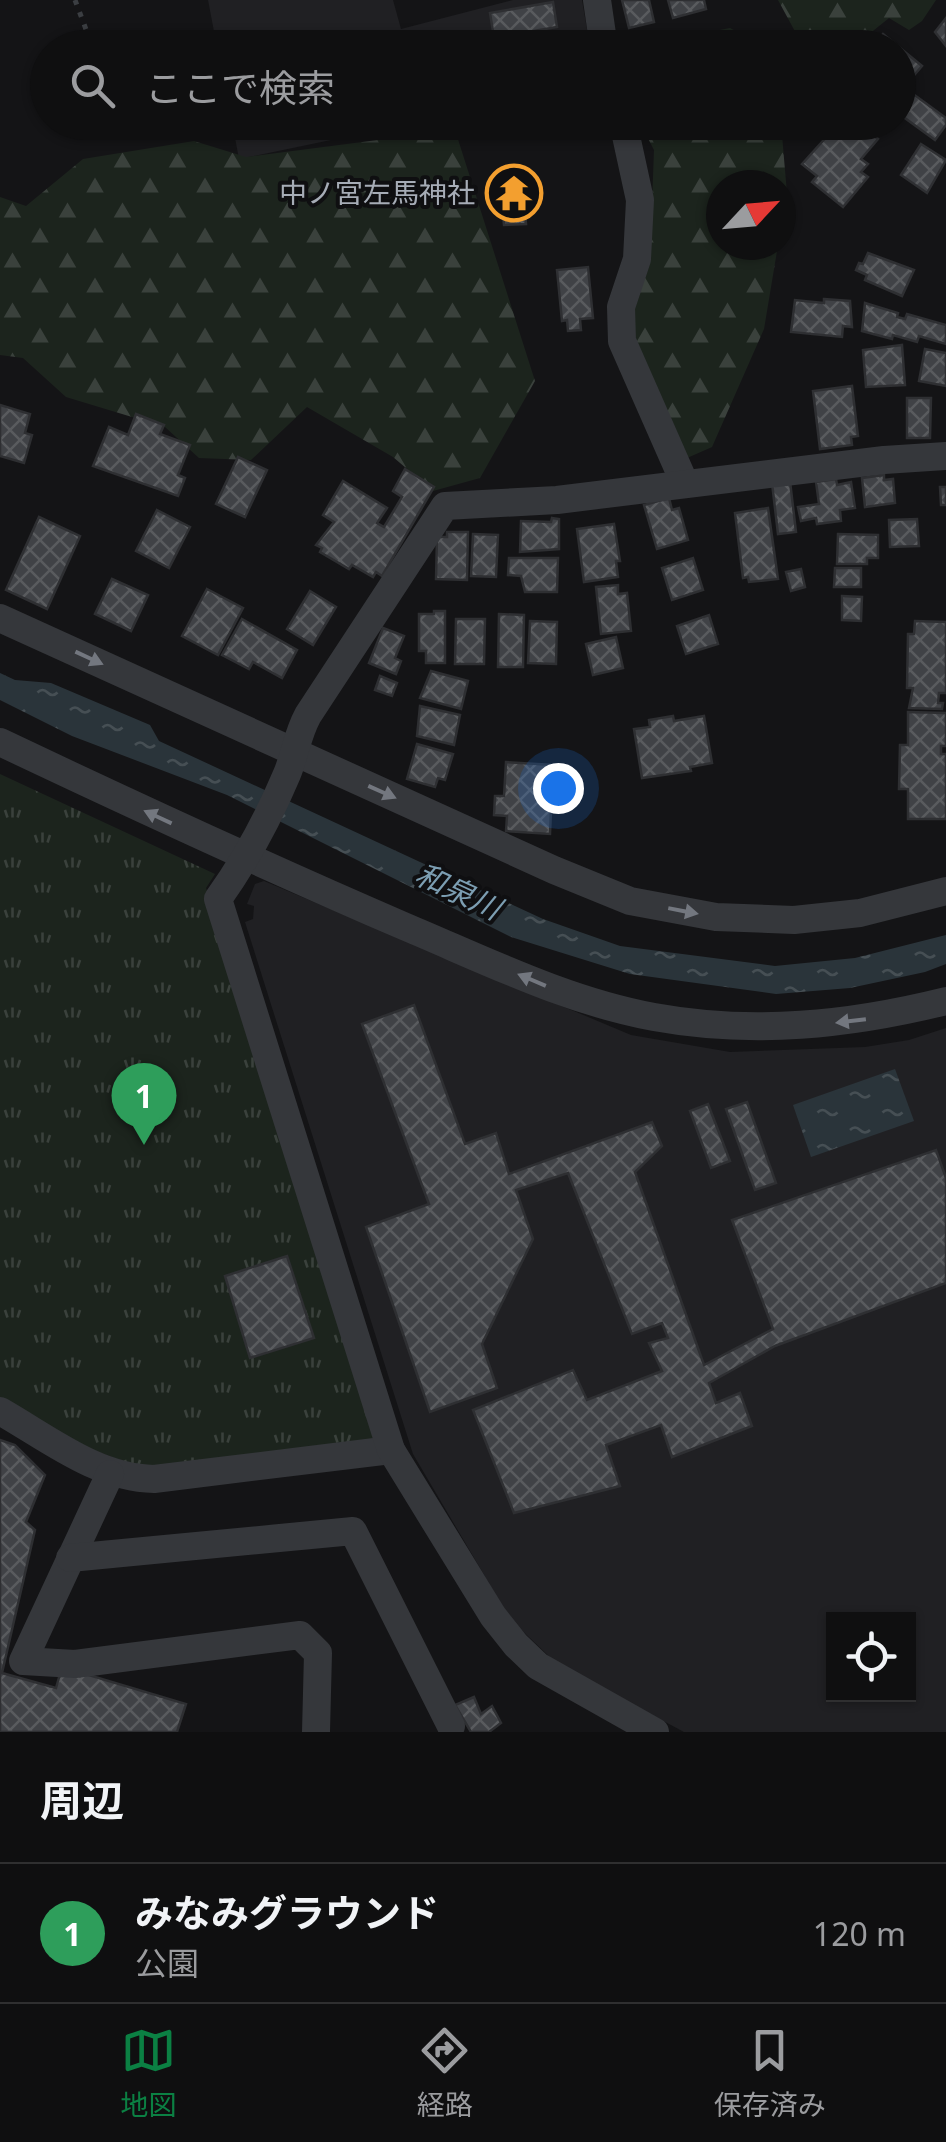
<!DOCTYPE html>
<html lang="ja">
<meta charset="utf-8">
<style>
:root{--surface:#0f0f10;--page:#181819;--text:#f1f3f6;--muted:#9b9c9f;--line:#2f2f30;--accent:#0b8043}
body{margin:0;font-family:"Noto Sans","Noto Sans JP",sans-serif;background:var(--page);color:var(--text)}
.controls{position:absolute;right:30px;bottom:30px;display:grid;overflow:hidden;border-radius:0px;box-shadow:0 2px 8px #0004}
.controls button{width:90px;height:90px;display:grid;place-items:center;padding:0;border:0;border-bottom:2px solid var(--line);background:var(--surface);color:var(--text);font:50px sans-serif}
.compass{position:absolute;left:706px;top:170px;width:90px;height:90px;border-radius:50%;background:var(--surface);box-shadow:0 2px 8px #0004;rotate:64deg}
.you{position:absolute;left:558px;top:788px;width:35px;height:35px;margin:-25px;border:8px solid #fff;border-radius:50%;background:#1a73e8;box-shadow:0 0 0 15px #1a73e833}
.badge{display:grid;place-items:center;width:65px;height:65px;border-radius:50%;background:var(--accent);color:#fff;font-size:32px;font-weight:700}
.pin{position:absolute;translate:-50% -82px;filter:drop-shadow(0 2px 5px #0008)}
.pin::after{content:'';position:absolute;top:52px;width:35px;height:30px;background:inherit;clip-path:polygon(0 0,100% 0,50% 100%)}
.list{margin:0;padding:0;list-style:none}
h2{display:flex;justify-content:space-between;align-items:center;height:130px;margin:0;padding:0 40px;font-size:42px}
h2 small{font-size:32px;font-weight:400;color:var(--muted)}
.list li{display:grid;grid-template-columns:65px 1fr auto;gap:30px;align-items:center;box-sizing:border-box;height:140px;padding:0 40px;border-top:2px solid var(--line)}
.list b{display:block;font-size:38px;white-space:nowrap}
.list p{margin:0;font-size:32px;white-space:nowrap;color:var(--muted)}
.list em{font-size:32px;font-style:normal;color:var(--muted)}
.icon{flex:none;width:55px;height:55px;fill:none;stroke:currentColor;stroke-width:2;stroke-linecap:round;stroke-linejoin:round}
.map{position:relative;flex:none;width:946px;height:1732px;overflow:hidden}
.search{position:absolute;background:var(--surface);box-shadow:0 2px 8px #0004;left:30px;right:30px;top:30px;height:110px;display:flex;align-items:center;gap:25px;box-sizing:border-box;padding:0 35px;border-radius:55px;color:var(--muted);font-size:38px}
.sheet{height:270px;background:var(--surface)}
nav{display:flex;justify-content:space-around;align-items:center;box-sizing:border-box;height:140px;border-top:2px solid var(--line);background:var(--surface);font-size:28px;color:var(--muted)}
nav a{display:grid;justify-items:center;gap:5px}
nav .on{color:var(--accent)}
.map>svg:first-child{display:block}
.built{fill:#202023;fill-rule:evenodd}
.forest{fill:url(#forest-firs)}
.park{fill:url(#park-tufts)}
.water{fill:url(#water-ripples)}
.building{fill:url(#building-cross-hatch);stroke:#2e2f32;stroke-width:2.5}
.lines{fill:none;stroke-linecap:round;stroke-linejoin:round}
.path{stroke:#3b3e42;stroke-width:5;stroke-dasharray:5 8;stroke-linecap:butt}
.minor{stroke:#35373b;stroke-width:28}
.oneway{fill:#73777f}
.labels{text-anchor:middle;stroke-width:8;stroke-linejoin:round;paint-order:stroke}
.poi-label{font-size:28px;fill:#a6acb6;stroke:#0f0f11;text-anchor:end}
.water-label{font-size:30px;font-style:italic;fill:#7c9eb2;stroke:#0f0f11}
</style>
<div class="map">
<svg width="946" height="1732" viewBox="0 0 946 1732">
<defs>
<pattern id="forest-firs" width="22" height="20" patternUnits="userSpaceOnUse" patternTransform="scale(2.5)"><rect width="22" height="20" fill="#1c241d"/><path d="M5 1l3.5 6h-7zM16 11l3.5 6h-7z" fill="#3a413c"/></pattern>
<pattern id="park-tufts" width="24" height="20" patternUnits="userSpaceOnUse" patternTransform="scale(2.5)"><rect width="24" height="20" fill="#1c241d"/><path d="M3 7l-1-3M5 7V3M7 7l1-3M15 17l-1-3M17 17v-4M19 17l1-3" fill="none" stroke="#3a413c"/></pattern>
<pattern id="water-ripples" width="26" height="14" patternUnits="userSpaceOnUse" patternTransform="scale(2.5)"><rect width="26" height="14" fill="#2a343a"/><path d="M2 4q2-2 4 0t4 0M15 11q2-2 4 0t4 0" fill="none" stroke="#464f54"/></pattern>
<pattern id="building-cross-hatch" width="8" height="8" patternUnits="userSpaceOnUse" patternTransform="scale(2.5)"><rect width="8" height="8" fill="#404246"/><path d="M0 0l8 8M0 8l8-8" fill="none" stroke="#595b5e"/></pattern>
</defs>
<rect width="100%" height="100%" fill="#141416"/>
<g class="built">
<polygon points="208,0 393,0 401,29 513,0 582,0 590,47 217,47"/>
<polygon points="232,122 413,123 239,159"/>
<path d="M264,881L631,1035L730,1052L865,1047L909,1040L946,1028V1732H684L557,1664L510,1619L413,1454L245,922L253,919L254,906L247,904L255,884ZM834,1620H908V1694H834Z"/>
</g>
<g class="forest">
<polygon points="778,0 936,0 922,21 909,30 889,18 853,47 804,48"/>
<polygon points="730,28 765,47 633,47"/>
<polygon points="640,123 781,123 787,194 781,230 781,185 721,185 721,245 778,245 764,329 712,447 687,458 639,363 630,304 651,233 654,150"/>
<polygon points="455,130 535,381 480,478 433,491 393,457 307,407 251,460 199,458 165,427 66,397 23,358 0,355 0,197 26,206 83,159 194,141 246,157"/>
</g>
<polygon class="park" points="0,774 215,874 206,888 380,1429 374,1442 139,1467 56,1436 0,1402"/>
<g class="water">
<polygon points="0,673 15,680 51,683 150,725 159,741 543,919 620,946 775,966 855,958 946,935 946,964 925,972 850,988 776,994 630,974 511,937 227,795 72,736 0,700"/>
<polygon points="895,1069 914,1121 811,1157 793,1105"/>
</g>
<g class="building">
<polygon points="622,0 649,0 654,22 629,28"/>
<polygon points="668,0 704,0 706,9 673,18"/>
<polygon points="553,2 557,27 494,38 490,13"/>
<polygon points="946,18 946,46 935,32"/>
<polygon points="883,34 922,66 898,94 898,48 872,48"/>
<polygon points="909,91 946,118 946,125 935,140 898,113 898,106"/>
<polygon points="803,122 835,122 831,133"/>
<polygon points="840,122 847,122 855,130 859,124 878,139 861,159 868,164 861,172 868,177 843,207 812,182 817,176 802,164"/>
<polygon points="921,144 946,160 927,193 901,175"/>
<polygon points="530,182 532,211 525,211 526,224 504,225 503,215 497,215 495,185"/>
<polygon points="868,253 914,270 902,296 865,280 867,275 856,270 859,263 863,264"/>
<polygon points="588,267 593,318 580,319 581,330 568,331 567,320 562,321 557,270"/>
<polygon points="824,299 850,301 852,327 843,326 842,337 791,332 795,300 824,303"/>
<polygon points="865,303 898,313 897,317 905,319 907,314 946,325 946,344 919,336 917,342 893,335 892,339 862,331"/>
<polygon points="902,345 905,385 866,387 863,350"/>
<polygon points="925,349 946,353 946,386 919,381"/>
<polygon points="852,386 858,436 851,437 852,445 820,449 813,391"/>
<polygon points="907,398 931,398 930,438 907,438"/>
<polygon points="0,405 30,414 25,433 32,435 24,463 0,456"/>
<polygon points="136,414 164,425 160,434 190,445 178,475 185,478 178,496 93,466 109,427 128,435"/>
<polygon points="238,457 267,470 245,517 216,504"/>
<polygon points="405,469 434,487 382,576 376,572 373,577 352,565 349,569 320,552 322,548 316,545 334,522 323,515 343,481 387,508 377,523 384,527 402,497 393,491"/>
<polygon points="884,475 884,480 893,479 895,503 865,507 862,478"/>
<polygon points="836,479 837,485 851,482 855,508 840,510 841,521 817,524 816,518 801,521 798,507 819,504 816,482"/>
<polygon points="790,481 796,532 778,534 772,483"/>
<polygon points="940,487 946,487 946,505 941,505"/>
<polygon points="669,498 672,510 679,508 688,540 657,549 644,505"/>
<polygon points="768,508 778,579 749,582 748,577 743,578 735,513"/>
<polygon points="157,510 190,527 169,568 136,551"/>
<polygon points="39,517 80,536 47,609 6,590"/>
<polygon points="552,518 559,519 559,549 520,552 521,521 551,522"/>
<polygon points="917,519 919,546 890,547 889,520"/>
<polygon points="614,524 620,561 616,561 618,577 584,582 577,529"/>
<polygon points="447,532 468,532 467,580 436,579 437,537 447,537"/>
<polygon points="473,534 498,535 496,577 471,576"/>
<polygon points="838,534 878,535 878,558 867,558 867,564 837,564"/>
<polygon points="509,558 558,558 557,592 525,592 521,576 508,575"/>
<polygon points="693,558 703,590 672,600 662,568"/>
<polygon points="835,568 861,568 861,587 834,587"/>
<polygon points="801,569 805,587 791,591 786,572"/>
<polygon points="112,579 148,595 131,631 95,614"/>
<polygon points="618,585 618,594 627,593 631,631 601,634 596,587"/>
<polygon points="207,589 243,608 218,655 182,636"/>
<polygon points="310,591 336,607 313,645 287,629"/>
<polygon points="842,596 862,597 861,621 842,620"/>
<polygon points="434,611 445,611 445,663 426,663 426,651 419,651 419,614 434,614"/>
<polygon points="499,614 524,615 523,667 498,667"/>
<polygon points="709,615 718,644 686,654 677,626"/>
<polygon points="242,619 297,650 282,678 253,662 249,669 222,655"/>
<polygon points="456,619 485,619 484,664 455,664"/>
<polygon points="530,621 557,622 556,664 528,663"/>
<polygon points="915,621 946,622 946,693 939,693 938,703 943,703 942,709 909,708 913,688 907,688 908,634 914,634"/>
<polygon points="383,628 404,636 395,658 401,661 396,674 369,663"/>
<polygon points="616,637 623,668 593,675 586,644"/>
<polygon points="431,671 468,681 461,709 420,698"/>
<polygon points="380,676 397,683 392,696 375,690"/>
<polygon points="420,706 460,715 454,745 417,736"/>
<polygon points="908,712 946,713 946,746 941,746 941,754 946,754 946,819 908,819 908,789 899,789 900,745 908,745"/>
<polygon points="673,716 674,721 704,716 712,763 690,767 691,771 642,778 634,729 650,727 649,720"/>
<polygon points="417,744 453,754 445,780 438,778 435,787 407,779"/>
<polygon points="506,762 553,765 550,834 506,831 507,816 494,815 495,796 504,796"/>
<polygon points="414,1005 465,1144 496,1133 509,1174 652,1122 662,1146 635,1172 704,1365 773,1329 732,1220 936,1150 946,1178 946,1283 775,1346 709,1383 716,1403 740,1393 752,1426 672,1457 661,1425 606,1445 620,1486 514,1513 473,1410 573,1370 587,1400 662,1371 649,1343 668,1338 662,1323 632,1334 568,1173 516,1190 533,1239 482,1344 497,1388 430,1412 366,1227 429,1204 362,1024"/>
<polygon points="747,1102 776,1183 755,1190 726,1109"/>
<polygon points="708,1104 730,1161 711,1168 690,1111"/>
<polygon points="287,1256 314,1338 250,1358 225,1276"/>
<polygon points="0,1440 15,1445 45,1475 26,1522 35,1530 2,1673 56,1688 62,1667 186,1704 177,1732 0,1732"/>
<polygon points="474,1697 481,1714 492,1706 501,1723 489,1732 471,1732 455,1705"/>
</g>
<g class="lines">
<polyline class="path" points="75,0 93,48"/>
<g class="minor">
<polyline points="597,0 604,48"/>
<polyline points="623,122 640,200 637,259 621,307 622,341 685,484"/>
<polyline points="0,618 554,870 630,901 716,917 794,920 860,913 946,891"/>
<path d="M0,742C135,806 269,868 406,927C487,961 567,1001 654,1017C753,1035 849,1025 946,1001"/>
<path d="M0,1411C49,1439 97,1478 154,1479L391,1450"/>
<polyline points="110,1474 23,1661 75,1664 300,1635 318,1653 316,1732"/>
<polyline points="70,1558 353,1531 451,1726"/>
<path d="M655,1732L538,1666L516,1645L493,1616L391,1450L218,899C246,860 268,819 287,774C295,755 297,735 308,715L445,506L557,500L884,460L946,456"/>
</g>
</g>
<defs><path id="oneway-solid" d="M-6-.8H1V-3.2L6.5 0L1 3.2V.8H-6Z" transform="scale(2.5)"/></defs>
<g class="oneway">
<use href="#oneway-solid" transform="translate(89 658) rotate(25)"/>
<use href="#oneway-solid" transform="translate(382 792) rotate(24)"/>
<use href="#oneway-solid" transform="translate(158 817) rotate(-155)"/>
<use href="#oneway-solid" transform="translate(683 911) rotate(11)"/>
<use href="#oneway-solid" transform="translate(532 980) rotate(-157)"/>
<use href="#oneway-solid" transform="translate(851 1021) rotate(173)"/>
</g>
<defs>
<g id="temple-ring" transform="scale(2.875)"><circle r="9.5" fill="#0f0f11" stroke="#f39f2f" stroke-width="1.5"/><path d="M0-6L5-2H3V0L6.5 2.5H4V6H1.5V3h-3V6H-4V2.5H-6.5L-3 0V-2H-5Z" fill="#f39f2f"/></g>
</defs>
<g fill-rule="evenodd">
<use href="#temple-ring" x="514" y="193"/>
</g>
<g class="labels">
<g class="poi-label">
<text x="475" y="203">中ノ宮左馬神社</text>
</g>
<g class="water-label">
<text transform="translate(458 892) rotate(25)" y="10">和泉川</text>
</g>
</g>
</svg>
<div class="controls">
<button><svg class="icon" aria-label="locate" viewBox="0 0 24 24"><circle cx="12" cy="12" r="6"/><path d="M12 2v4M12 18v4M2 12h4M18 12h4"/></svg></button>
</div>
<svg class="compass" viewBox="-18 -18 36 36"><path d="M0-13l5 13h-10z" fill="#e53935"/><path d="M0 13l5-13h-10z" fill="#9b9c9f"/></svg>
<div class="you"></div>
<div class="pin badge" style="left:144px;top:1145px;background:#2e9e5b">1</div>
<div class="search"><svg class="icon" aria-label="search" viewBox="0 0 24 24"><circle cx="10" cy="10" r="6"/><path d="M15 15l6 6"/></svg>ここで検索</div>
</div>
<section class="sheet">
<h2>周辺<small></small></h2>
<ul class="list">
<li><span class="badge" style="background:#2e9e5b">1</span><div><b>みなみグラウンド</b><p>公園</p></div><em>120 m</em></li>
</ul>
</section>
<nav>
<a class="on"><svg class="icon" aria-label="map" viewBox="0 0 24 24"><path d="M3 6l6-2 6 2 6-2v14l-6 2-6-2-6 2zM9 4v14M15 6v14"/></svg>地図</a>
<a><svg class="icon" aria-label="directions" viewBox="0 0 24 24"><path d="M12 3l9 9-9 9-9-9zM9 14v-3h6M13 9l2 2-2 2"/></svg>経路</a>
<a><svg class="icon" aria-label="saved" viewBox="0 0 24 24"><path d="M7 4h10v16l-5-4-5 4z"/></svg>保存済み</a>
</nav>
